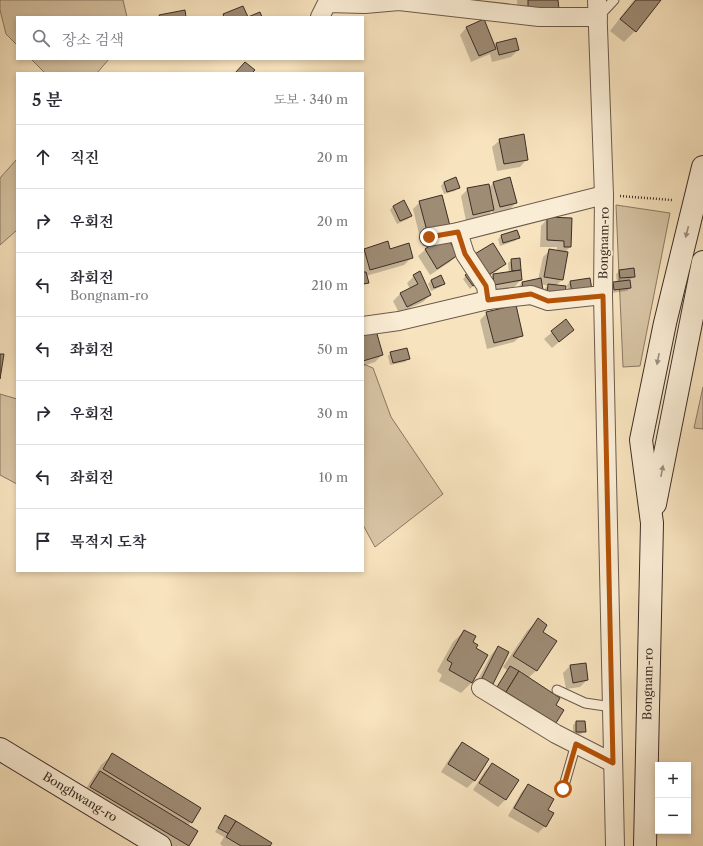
<!DOCTYPE html>
<html lang="ko">
<meta charset="utf-8">
<style>
:root{--surface:#fff;--page:#f7f7f7;--text:#2b2b33;--muted:#7c7c81;--line:#e1e1e2}
body{margin:0;font-family:"Libre Caslon Text","Noto Serif KR",serif;background:var(--page);color:var(--text)}
.controls{position:absolute;right:12px;bottom:12px;display:grid;overflow:hidden;border-radius:0px;box-shadow:0 2px 6px #0003}
.controls button{width:36px;height:36px;display:grid;place-items:center;padding:0;border:0;border-bottom:1px solid var(--line);background:var(--surface);color:var(--text);font:20px sans-serif}
.stop{position:absolute;width:12px;height:12px;margin:-9px;border:3px solid #b45309;border-radius:50%;background:#fff}
.stop.end{background:#b45309;border-color:#fff;box-shadow:0 1px 4px #0008}
.list{margin:0;padding:0;list-style:none}
h2{display:flex;justify-content:space-between;align-items:center;height:52px;margin:0;padding:0 16px;font-size:17px}
h2 small{font-size:13px;font-weight:400;color:var(--muted)}
.list li{display:grid;grid-template-columns:26px 1fr auto;gap:12px;align-items:center;box-sizing:border-box;height:64px;padding:0 16px;border-top:1px solid var(--line)}
.list b{display:block;font-size:15px;white-space:nowrap}
.list p{margin:0;font-size:13px;white-space:nowrap;color:var(--muted)}
.list em{font-size:13px;font-style:normal;color:var(--muted)}
.icon{flex:none;width:22px;height:22px;fill:none;stroke:currentColor;stroke-width:2;stroke-linecap:round;stroke-linejoin:round}
.map{position:relative;flex:none;width:703px;height:846px;overflow:hidden}
.search{position:absolute;background:var(--surface);box-shadow:0 2px 6px #0003;left:16px;top:16px;width:348px;height:44px;display:flex;align-items:center;gap:10px;box-sizing:border-box;padding:0 14px;border-radius:0px;color:var(--muted);font-size:15px}
.panel{position:absolute;background:var(--surface);box-shadow:0 2px 6px #0003;left:16px;top:72px;width:348px;height:500px;border-radius:0px}
.map>svg:first-child{display:block}
.green{fill:#d7c4a4;stroke:#8a7865}
.shadow{fill:#0003}
.building{fill:#9e8c75;stroke:#3d2d26}
.lines{fill:none;stroke-linecap:round;stroke-linejoin:round}
.lane-casing{stroke:#6c5a4c;stroke-width:11}
.street-casing{stroke:#6c5a4c;stroke-width:20}
.secondary-casing{stroke:#3d2d26;stroke-width:24}
.path{stroke:#3d2d26;stroke-width:2.5;stroke-dasharray:1 2;stroke-linecap:butt}
.lane{stroke:#faedd5;stroke-width:9}
.street{stroke:#faedd5;stroke-width:18}
.secondary{stroke:#faedd5;stroke-width:22}
.oneway{fill:#9c8d7e}
.route{stroke:#b45309;stroke-width:5}
.labels{text-anchor:middle;stroke-width:4;stroke-linejoin:round;paint-order:stroke}
.street-label{font-size:12px;fill:#3d2d26;stroke:#faedd5}
</style>
<div class="map">
<svg width="703" height="846" viewBox="0 0 703 846">
<rect width="100%" height="100%" fill="#f7e3be"/>
<filter id="stains"><feTurbulence type="fractalNoise" baseFrequency=".005" numOctaves="4"/><feColorMatrix values="0 0 0 0 .2 0 0 0 0 .09 0 0 0 0 .02 0 0 0 .5 -.17"/></filter>
<radialGradient id="worn" r=".72"><stop offset=".6" stop-color="#630" stop-opacity="0"/><stop offset="1" stop-color="#630" stop-opacity=".3"/></radialGradient>
<g class="green">
<polygon points="0,0 123,0 127,17 17,17 17,45 6,34 0,10"/>
<polygon points="31,59 109,59 97,73 45,73"/>
<polygon points="17,159 17,230 0,245 0,178"/>
<polygon points="616,205 670,213 640,366 623,367"/>
<polygon points="363,364 373,368 391,417 443,494 375,547 363,525"/>
<polygon points="703,387 703,429 694,428"/>
<polygon points="0,394 17,399 17,484 0,475"/>
</g>
<g class="shadow">
<polygon points="517,0 557,0 518,19"/>
<polygon points="634,0 660,0 635,31 624,42 610,31"/>
<polygon points="467,27 494,46 496,44 518,50 511,57 492,62 490,54 471,62 460,35"/>
<polygon points="500,140 527,159 520,167 497,171 492,147"/>
<polygon points="456,179 458,187 455,191 444,194 441,186 444,182"/>
<polygon points="494,182 516,203 509,210 493,214 492,211 486,217 466,221 461,196 468,189 489,188"/>
<polygon points="420,202 442,233 420,238 413,209"/>
<polygon points="393,206 411,216 408,219 397,224 390,210"/>
<polygon points="548,218 570,247 565,252 562,280 544,297 545,288 548,286 541,284 521,297 519,286 522,283 538,280 543,257 550,250 557,251 557,247 540,247 541,226"/>
<polygon points="517,231 518,238 515,241 500,246 498,239 501,236"/>
<polygon points="387,243 390,250 411,258 404,265 366,276 368,282 363,286 363,251"/>
<polygon points="426,249 457,255 450,262 430,275 418,256"/>
<polygon points="519,259 521,280 514,287 487,291 486,282 493,275 509,273 508,263 512,260"/>
<polygon points="504,264 497,271 479,282 478,281 470,289 463,279 470,272"/>
<polygon points="620,271 634,277 629,280 630,288 627,291 611,293 610,286 614,283 617,283 616,274"/>
<polygon points="414,276 430,295 423,302 399,313 393,301 400,294 410,289 407,283"/>
<polygon points="441,276 444,284 440,287 431,291 428,284 431,280"/>
<polygon points="589,279 569,295 567,285 570,282"/>
<polygon points="487,313 522,335 514,342 487,349 480,320"/>
<polygon points="566,321 573,330 552,348 544,339"/>
<polygon points="363,331 382,355 375,362 363,366"/>
<polygon points="391,353 409,358 405,362 390,365 388,356"/>
<polygon points="538,620 541,632 555,641 536,671 528,678 555,705 556,722 545,733 495,690 507,670 503,667 527,631"/>
<polygon points="464,631 475,649 472,682 461,693 439,681 442,675 437,671 453,642"/>
<polygon points="498,647 492,683 485,690 475,685 491,655"/>
<polygon points="570,666 587,680 580,687 566,689 563,673"/>
<polygon points="576,722 585,731 581,734 573,735 573,725"/>
<polygon points="462,743 487,759 474,781 467,788 441,772 455,750"/>
<polygon points="112,755 199,808 188,826 197,831 188,846 159,846 80,798 101,765"/>
<polygon points="492,764 505,800 498,807 473,790 485,771"/>
<polygon points="528,785 547,810 545,826 538,833 508,816 521,793"/>
<polygon points="225,816 268,846 223,846 220,844 224,837 215,832"/>
</g>
<g class="building">
<polygon points="528,0 558,0 559,9 528,9"/>
<polygon points="636,0 661,0 636,32 620,19"/>
<polygon points="243,6 248,17 260,12 262,17 224,17 223,14"/>
<polygon points="185,10 186,17 160,17 159,15"/>
<polygon points="484,19 496,49 479,56 466,27"/>
<polygon points="516,38 519,50 499,55 496,43"/>
<polygon points="245,62 255,70 252,73 235,73"/>
<polygon points="524,134 528,160 504,164 499,139"/>
<polygon points="456,177 460,188 447,192 444,182"/>
<polygon points="510,177 517,203 500,207 493,182"/>
<polygon points="489,184 494,210 473,215 467,188"/>
<polygon points="442,195 450,226 427,231 419,201"/>
<polygon points="404,200 412,216 400,221 393,206"/>
<polygon points="547,217 572,218 571,247 564,247 564,241 547,240"/>
<polygon points="517,230 520,238 503,243 501,235"/>
<polygon points="438,240 450,242 458,255 437,269 425,249"/>
<polygon points="388,241 390,249 409,243 413,258 370,270 364,249"/>
<polygon points="493,243 506,264 487,276 473,255"/>
<polygon points="549,249 568,252 563,280 544,277"/>
<polygon points="520,258 521,270 512,271 511,259"/>
<polygon points="634,268 635,277 620,278 619,270"/>
<polygon points="521,270 522,280 494,285 493,274"/>
<polygon points="420,271 431,295 407,307 400,293 418,284 413,275"/>
<polygon points="471,271 479,282 473,286 465,275"/>
<polygon points="363,272 366,272 369,283 363,284"/>
<polygon points="441,275 445,284 434,288 431,280"/>
<polygon points="541,278 543,290 524,294 522,282"/>
<polygon points="590,278 592,290 572,293 570,281"/>
<polygon points="630,280 631,288 614,290 613,282"/>
<polygon points="548,284 566,286 565,295 547,294"/>
<polygon points="516,305 523,336 494,343 486,312"/>
<polygon points="566,319 574,330 559,342 551,331"/>
<polygon points="375,327 383,355 363,361 363,330"/>
<polygon points="407,348 410,359 393,363 390,352"/>
<polygon points="0,354 4,354 0,379"/>
<polygon points="538,618 547,625 543,632 557,641 537,671 513,656"/>
<polygon points="464,630 476,636 473,642 478,645 476,648 488,655 472,683 449,670 452,663 447,660"/>
<polygon points="498,646 509,652 493,684 482,678"/>
<polygon points="586,663 588,680 573,683 570,665"/>
<polygon points="510,666 519,671 506,692 497,687"/>
<polygon points="519,671 560,698 556,705 564,710 556,723 506,692"/>
<polygon points="576,721 585,721 586,732 576,732"/>
<polygon points="462,742 489,759 475,781 448,764"/>
<polygon points="112,753 201,808 192,823 103,769"/>
<polygon points="492,763 519,780 506,800 479,783"/>
<polygon points="100,771 198,831 189,846 90,787"/>
<polygon points="528,784 554,799 548,810 554,813 546,827 514,808"/>
<polygon points="225,815 236,821 229,834 218,828"/>
<polygon points="236,821 272,843 270,846 241,846 226,837"/>
</g>
<g class="lines">
<g class="lane-casing">
<g id="lane">
<polyline points="599,16 614,0"/>
<polyline points="557,690 585,703 612,707"/>
<polyline points="563,789 576,744"/>
</g>
</g>
<g class="street-casing">
<g id="street">
<polyline points="597,0 604,195 603,295 615,846"/>
<polyline points="320,17 327,3 365,4 399,1 539,17 598,17"/>
<polyline points="458,232 465,254 486,286 488,300"/>
<polyline points="429,237 458,232 604,195"/>
<polyline points="363,326 399,321 488,300 531,295 548,301 603,295"/>
<polyline points="481,688 556,734 613,763"/>
</g>
</g>
<g class="secondary-casing">
<g id="secondary">
<polyline points="655,504 703,262"/>
<polyline points="0,749 160,846"/>
<polyline points="645,846 652,523 641,440 665,323 703,167"/>
</g>
</g>
<polyline class="path" points="620,196 672,200"/>
<use href="#lane" class="lane"/>
<use href="#street" class="street"/>
<use href="#secondary" class="secondary"/>
</g>
<defs><path id="oneway-solid" d="M-6-.8H1V-3.2L6.5 0L1 3.2V.8H-6Z"/></defs>
<g class="oneway">
<use href="#oneway-solid" transform="translate(687 232) rotate(104)"/>
<use href="#oneway-solid" transform="translate(658 359) rotate(101)"/>
<use href="#oneway-solid" transform="translate(662 471) rotate(-79)"/>
</g>
<g class="lines">
<polyline class="route" points="429,237 458,232 465,254 486,286 488,300 531,294 548,301 603,296 613,763 576,744 563,789"/>
</g>
<g class="labels">
<g class="street-label">
<text transform="translate(604 243) rotate(-89)" y="4">Bongnam-ro</text>
<text transform="translate(648 684) rotate(-89)" y="4">Bongnam-ro</text>
<text transform="translate(80 797) rotate(31)" y="4">Bonghwang-ro</text>
</g>
</g>
<rect width="100%" height="100%" filter="url(#stains)"/>
<rect width="100%" height="100%" fill="url(#worn)"/>
</svg>
<div class="controls">
<button>+</button>
<button>−</button>
</div>
<div class="stop" style="left:563px;top:789px"></div>
<div class="stop end" style="left:429px;top:237px"></div>
<div class="search"><svg class="icon" aria-label="search" viewBox="0 0 24 24"><circle cx="10" cy="10" r="6"/><path d="M15 15l6 6"/></svg>장소 검색</div>
<section class="panel">
<h2>5 분<small>도보 · 340 m</small></h2>
<ul class="list">
<li><svg class="icon" aria-label="ahead" viewBox="0 0 24 24"><path d="M12 20V5M6 11l6-6 6 6"/></svg><div><b>직진</b></div><em>20 m</em></li>
<li><svg class="icon" aria-label="right" viewBox="0 0 24 24"><path d="M7 20v-9h11M14 6l5 5-5 5"/></svg><div><b>우회전</b></div><em>20 m</em></li>
<li><svg class="icon" aria-label="left" viewBox="0 0 24 24"><path d="M17 20v-9H6M10 6l-5 5 5 5"/></svg><div><b>좌회전</b><p>Bongnam-ro</p></div><em>210 m</em></li>
<li><svg class="icon" aria-label="left" viewBox="0 0 24 24"><path d="M17 20v-9H6M10 6l-5 5 5 5"/></svg><div><b>좌회전</b></div><em>50 m</em></li>
<li><svg class="icon" aria-label="right" viewBox="0 0 24 24"><path d="M7 20v-9h11M14 6l5 5-5 5"/></svg><div><b>우회전</b></div><em>30 m</em></li>
<li><svg class="icon" aria-label="left" viewBox="0 0 24 24"><path d="M17 20v-9H6M10 6l-5 5 5 5"/></svg><div><b>좌회전</b></div><em>10 m</em></li>
<li><svg class="icon" aria-label="arrive" viewBox="0 0 24 24"><path d="M6 21V4h12l-3 4 3 4H6"/></svg><div><b>목적지 도착</b></div></li>
</ul>
</section>
</div>
